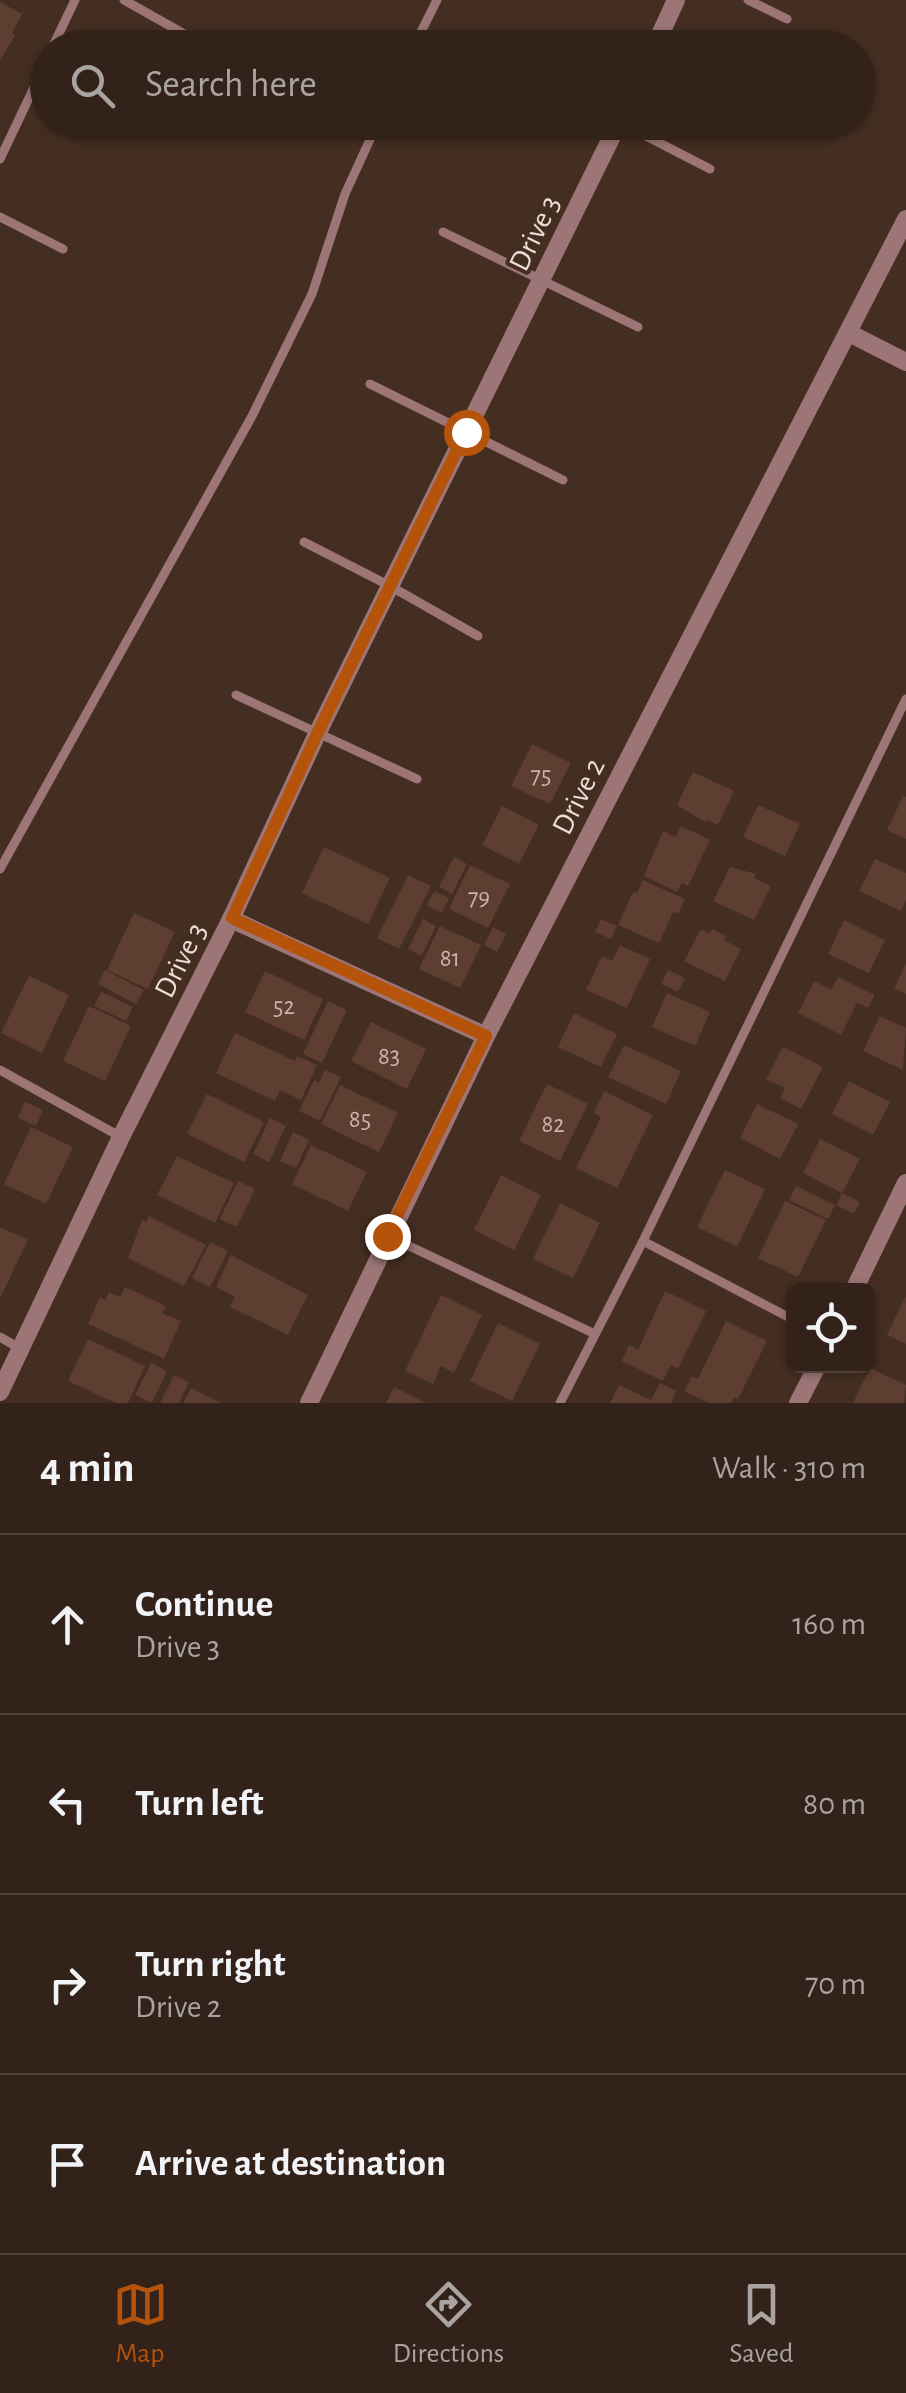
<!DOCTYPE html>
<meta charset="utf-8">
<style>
:root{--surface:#332219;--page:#3e2f26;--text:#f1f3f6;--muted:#a9a4a2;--line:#4e3f38;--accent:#b45309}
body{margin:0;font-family:"Alegreya Sans",sans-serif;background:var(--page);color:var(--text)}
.controls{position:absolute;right:30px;bottom:30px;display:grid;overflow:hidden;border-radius:15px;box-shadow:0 2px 8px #0004}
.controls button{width:90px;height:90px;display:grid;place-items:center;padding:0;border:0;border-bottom:2px solid var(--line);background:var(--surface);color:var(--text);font:50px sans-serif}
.stop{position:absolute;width:30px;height:30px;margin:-22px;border:8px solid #b45309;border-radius:50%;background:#fff}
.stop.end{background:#b45309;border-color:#fff;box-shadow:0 2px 10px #0008}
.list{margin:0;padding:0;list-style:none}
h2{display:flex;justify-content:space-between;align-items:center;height:130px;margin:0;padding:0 40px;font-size:42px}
h2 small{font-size:32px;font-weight:400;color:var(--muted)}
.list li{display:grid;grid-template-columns:65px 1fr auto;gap:30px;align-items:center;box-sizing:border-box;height:180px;padding:0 40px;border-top:2px solid var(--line)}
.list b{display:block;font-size:38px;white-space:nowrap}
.list p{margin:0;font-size:32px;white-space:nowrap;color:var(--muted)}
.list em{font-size:32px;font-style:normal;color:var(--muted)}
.icon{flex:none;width:55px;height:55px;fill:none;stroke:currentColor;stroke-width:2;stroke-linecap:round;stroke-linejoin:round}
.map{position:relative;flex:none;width:906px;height:1403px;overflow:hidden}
.search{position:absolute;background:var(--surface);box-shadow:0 2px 8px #0004;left:30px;right:30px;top:30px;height:110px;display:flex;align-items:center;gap:25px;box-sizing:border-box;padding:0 35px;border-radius:55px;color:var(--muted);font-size:38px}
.sheet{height:850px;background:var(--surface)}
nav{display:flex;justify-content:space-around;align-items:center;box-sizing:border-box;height:140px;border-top:2px solid var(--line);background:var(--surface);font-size:28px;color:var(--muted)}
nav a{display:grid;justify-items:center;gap:5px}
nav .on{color:var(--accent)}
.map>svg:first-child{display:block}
.building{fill:#5d3e30}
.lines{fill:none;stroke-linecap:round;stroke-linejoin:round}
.lane{stroke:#9d7577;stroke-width:9}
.street{stroke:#9d7577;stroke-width:18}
.route{stroke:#b45309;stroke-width:12}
.labels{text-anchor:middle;stroke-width:8;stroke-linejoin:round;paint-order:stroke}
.number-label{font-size:25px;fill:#c8b5ac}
.street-label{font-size:30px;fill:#ecddd5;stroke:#442e21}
</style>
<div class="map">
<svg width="906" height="1403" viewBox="0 0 906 1403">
<rect width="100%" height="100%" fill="#442e21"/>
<g class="building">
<polygon points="0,2 22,14 12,33 15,35 0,61"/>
<polygon points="532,744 571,763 550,804 511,786"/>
<polygon points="693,772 734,791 718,825 707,820 706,823 677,805"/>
<polygon points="903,796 906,797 906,839 887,830"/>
<polygon points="758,805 800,824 785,856 743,837"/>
<polygon points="502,806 539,825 519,864 482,845"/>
<polygon points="681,826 710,840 688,886 682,883 677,892 644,876 663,831 675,837"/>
<polygon points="324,847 390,878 368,924 302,893"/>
<polygon points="454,857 467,864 452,894 439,887"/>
<polygon points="875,859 906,873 906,900 901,911 859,891"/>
<polygon points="470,865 510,884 488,928 449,909"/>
<polygon points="730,867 756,874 754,878 771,886 754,920 713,901"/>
<polygon points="408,875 431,886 399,949 377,938"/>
<polygon points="643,880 685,899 678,914 673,912 659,943 618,925 633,892 637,893"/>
<polygon points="434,891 449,898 442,913 427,906"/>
<polygon points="134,913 175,932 148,989 107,970"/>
<polygon points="423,919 436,926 421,956 408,949"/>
<polygon points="601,919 617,926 611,939 595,932"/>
<polygon points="844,920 885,940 869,973 828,954"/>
<polygon points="440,926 481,945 460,988 419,969"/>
<polygon points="493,927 506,934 497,952 484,945"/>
<polygon points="701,929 710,934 712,929 726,936 724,940 741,949 725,981 684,961"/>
<polygon points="620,945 650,959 627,1008 586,990 602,956 612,961"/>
<polygon points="906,964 906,994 894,988"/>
<polygon points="105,970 144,990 136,1004 98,984"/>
<polygon points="668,970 685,978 678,992 661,984"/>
<polygon points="265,971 323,999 304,1040 245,1012"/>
<polygon points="29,976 69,995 42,1053 1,1033"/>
<polygon points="838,977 875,995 868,1008 857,1003 841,1035 798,1013 814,981 831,990"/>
<polygon points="101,992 133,1007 126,1021 94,1006"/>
<polygon points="667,993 710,1012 695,1046 652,1027"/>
<polygon points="328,1001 347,1010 322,1063 303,1054"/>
<polygon points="89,1006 131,1026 105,1081 63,1061"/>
<polygon points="574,1013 617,1034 601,1067 558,1047"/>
<polygon points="880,1016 906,1028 903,1070 863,1051"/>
<polygon points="371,1022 426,1049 407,1089 351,1061"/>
<polygon points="235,1033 295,1061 297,1056 317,1065 301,1100 280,1090 275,1101 216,1073"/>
<polygon points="624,1045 681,1071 666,1104 608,1077"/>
<polygon points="783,1047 823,1067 801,1109 780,1098 785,1088 766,1079"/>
<polygon points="325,1070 341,1077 320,1121 299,1111 314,1080 319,1083"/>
<polygon points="849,1081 890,1102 873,1135 832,1114"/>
<polygon points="547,1084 588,1104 560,1161 519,1141"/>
<polygon points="340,1085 398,1113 379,1152 321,1124"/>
<polygon points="604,1091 653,1115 617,1188 576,1168 601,1117 594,1113"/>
<polygon points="207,1094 264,1122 244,1162 187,1134"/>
<polygon points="25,1102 43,1110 36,1126 18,1118"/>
<polygon points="757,1104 798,1124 780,1159 740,1138"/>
<polygon points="270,1118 286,1126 269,1162 253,1154"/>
<polygon points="31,1127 73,1147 46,1204 4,1184"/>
<polygon points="293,1132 309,1140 296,1168 280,1161"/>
<polygon points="820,1139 860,1159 842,1193 803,1173"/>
<polygon points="311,1145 367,1172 348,1211 292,1184"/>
<polygon points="177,1156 234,1183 215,1223 157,1195"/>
<polygon points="725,1170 765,1189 737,1247 697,1227"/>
<polygon points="501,1175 541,1195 514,1250 474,1230"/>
<polygon points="238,1181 255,1189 237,1227 220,1219"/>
<polygon points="796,1186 835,1205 828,1219 789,1200"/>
<polygon points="842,1193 860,1202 854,1214 836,1205"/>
<polygon points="785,1201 826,1220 798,1277 758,1258"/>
<polygon points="560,1203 600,1223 573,1278 533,1259"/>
<polygon points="149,1216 206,1245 184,1286 128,1258 142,1220 146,1222"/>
<polygon points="0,1227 28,1240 0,1298"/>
<polygon points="210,1242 228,1251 210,1287 192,1278"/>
<polygon points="231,1255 308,1295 288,1335 230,1307 235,1297 216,1287"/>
<polygon points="125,1287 166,1306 162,1313 181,1321 164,1359 88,1324 100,1297 105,1300 109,1292 120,1297"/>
<polygon points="665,1291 706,1311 678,1369 671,1365 663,1381 622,1361 629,1345 638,1350"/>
<polygon points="441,1295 482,1315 454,1373 441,1366 433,1384 405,1371"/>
<polygon points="906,1296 906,1344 887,1335"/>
<polygon points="726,1321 767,1341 738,1399 734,1397 731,1403 709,1403 684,1391 692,1376 698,1379"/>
<polygon points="498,1323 540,1344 512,1401 470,1381"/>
<polygon points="88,1339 145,1366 128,1403 116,1403 68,1381"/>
<polygon points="151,1363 167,1371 152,1403 135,1395"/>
<polygon points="870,1368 906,1385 904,1403 853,1403"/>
<polygon points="174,1375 189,1382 179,1403 160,1403"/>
<polygon points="660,1383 676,1391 671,1403 610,1403 619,1385 651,1400"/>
<polygon points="394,1387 426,1403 386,1403"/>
<polygon points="191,1388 221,1403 183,1403"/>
</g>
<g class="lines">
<g class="lane">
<polyline points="124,0 195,40"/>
<polyline points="748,0 787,19"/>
<polyline points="52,48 75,0"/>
<polyline points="413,48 437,0"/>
<polyline points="619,122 710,169"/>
<polyline points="0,159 48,58"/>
<polyline points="0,217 63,249"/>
<polyline points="443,232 638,327"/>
<polyline points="370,384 563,480"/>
<polyline points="304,542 390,586 478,636"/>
<polyline points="236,695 417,779"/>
<polyline points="0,869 252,416 312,294 345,194 378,122"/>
<polyline points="0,1070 121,1137"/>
<polyline points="388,1236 593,1333"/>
<polyline points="643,1241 794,1320"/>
<polyline points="0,1337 21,1349"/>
<polyline points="560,1403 643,1241 906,699"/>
</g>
<g class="street">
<polyline points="654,48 676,0"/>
<polyline points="849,333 906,362"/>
<polyline points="231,919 486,1036"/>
<polyline points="854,1290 906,1183"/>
<polyline points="0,1392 121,1137 231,919 317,734 619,122"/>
<polyline points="309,1403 486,1036 906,219"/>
<polyline points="798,1403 817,1366"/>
</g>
</g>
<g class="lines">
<polyline class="route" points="387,1236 486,1036 232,918 317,734 466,432"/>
</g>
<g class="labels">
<g class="number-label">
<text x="541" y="783">75</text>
<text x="479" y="905">79</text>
<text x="450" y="966">81</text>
<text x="284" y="1014">52</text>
<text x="389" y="1064">83</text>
<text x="360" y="1127">85</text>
<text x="553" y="1132">82</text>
</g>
<g class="street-label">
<text transform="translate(534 233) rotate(-64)" y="10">Drive 3</text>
<text transform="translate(578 796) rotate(-63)" y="10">Drive 2</text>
<text transform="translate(180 960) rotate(-63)" y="10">Drive 3</text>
</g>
</g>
</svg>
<div class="controls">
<button><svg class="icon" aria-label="locate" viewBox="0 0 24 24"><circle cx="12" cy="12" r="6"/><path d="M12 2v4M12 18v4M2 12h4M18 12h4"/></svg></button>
</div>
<div class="stop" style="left:466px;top:432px"></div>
<div class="stop end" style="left:387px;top:1236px"></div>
<div class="search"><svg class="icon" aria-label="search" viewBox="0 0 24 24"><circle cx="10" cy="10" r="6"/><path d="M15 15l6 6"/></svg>Search here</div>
</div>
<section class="sheet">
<h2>4 min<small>Walk · 310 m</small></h2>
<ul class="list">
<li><svg class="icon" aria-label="ahead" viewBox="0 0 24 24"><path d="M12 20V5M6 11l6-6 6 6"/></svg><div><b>Continue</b><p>Drive 3</p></div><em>160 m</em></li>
<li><svg class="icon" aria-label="left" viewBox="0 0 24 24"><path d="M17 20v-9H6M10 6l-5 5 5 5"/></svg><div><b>Turn left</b></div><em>80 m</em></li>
<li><svg class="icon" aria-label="right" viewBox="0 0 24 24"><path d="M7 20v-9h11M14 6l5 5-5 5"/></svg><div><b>Turn right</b><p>Drive 2</p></div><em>70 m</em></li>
<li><svg class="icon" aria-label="arrive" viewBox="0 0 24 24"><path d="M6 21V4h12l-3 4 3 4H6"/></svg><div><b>Arrive at destination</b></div></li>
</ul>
</section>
<nav>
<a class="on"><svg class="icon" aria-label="map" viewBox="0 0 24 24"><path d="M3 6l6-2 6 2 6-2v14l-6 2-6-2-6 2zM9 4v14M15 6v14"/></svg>Map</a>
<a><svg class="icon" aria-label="directions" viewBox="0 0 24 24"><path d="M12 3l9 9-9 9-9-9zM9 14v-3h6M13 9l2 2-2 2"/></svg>Directions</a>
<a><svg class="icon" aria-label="saved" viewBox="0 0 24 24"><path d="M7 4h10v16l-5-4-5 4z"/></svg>Saved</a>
</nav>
